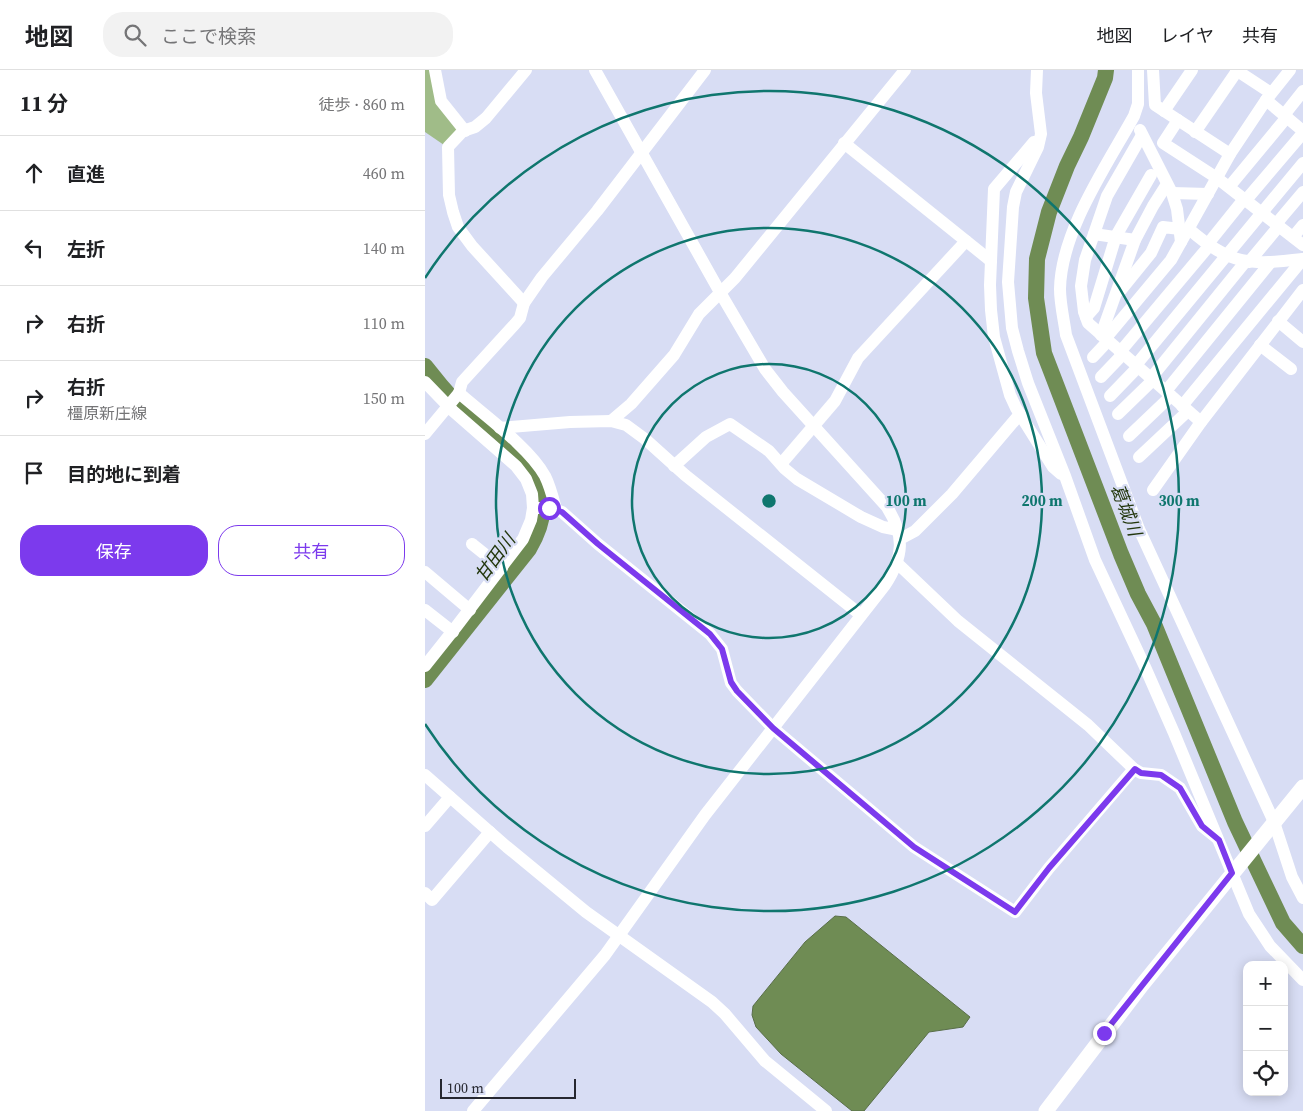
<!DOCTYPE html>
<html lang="ja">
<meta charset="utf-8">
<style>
:root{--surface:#fff;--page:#f2f2f2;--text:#202124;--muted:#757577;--line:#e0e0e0;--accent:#7c3aed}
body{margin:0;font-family:"Source Serif 4","Noto Sans JP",serif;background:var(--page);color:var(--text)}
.controls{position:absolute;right:15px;bottom:15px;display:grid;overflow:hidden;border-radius:10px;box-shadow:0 2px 12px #0003}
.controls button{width:45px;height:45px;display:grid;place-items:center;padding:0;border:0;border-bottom:1px solid var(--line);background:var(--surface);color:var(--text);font:25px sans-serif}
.scale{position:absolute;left:15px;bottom:12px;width:136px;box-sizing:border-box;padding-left:5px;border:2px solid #262730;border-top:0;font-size:14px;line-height:18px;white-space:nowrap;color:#262730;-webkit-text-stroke:4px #d8ddf4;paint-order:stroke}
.stop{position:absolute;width:15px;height:15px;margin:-11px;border:4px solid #7c3aed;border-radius:50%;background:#fff}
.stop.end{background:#7c3aed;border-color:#fff;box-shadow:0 1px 5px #0008}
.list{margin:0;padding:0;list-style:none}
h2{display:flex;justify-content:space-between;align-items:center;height:65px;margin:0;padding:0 20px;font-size:21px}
h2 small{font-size:16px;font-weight:400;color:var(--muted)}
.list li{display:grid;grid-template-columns:32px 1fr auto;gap:15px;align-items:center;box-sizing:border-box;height:75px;padding:0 20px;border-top:1px solid var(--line)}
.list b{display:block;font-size:19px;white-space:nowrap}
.list p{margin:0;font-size:16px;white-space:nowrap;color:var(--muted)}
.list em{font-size:16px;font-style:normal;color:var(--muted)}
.actions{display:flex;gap:10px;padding:15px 20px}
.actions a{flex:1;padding:11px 0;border:1px solid var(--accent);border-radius:20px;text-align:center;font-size:18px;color:var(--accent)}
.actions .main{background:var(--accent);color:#fff}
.icon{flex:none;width:28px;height:28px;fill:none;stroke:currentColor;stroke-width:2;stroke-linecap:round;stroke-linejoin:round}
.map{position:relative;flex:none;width:878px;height:1041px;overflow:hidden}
header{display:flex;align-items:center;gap:30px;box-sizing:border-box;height:70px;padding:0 25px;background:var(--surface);border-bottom:1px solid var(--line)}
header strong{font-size:24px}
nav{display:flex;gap:28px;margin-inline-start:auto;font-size:18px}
.search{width:350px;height:45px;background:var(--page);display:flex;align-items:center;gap:12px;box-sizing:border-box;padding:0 18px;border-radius:20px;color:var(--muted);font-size:19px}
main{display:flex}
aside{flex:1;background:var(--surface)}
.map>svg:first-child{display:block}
.green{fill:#a0bc88}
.water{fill:#6f8c54;stroke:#596e49}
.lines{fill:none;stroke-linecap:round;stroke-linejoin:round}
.river{stroke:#6f8c54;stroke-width:16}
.minor{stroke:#fff;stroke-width:12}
.major{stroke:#fff;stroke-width:15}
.route{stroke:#7c3aed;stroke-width:6}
.ring{fill:none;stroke:#0f766e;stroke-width:2.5}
.labels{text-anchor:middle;stroke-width:4.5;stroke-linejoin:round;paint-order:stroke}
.water-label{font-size:18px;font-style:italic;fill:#23370d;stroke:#d8ddf4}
.centre{fill:#0f766e;stroke:#d8ddf4;stroke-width:2.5}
.ring-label{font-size:15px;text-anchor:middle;font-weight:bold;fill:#0f766e;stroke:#d8ddf4;stroke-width:4.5;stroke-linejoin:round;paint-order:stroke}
</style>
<header>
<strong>地図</strong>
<div class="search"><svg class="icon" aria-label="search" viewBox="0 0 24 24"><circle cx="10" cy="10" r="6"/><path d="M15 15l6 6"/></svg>ここで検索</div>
<nav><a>地図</a><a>レイヤ</a><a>共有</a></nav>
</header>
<main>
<aside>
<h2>11 分<small>徒歩 · 860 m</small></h2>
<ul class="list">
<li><svg class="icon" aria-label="ahead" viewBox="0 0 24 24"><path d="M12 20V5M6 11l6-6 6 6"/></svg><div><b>直進</b></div><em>460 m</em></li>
<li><svg class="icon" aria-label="left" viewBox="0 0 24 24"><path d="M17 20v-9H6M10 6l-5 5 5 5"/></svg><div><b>左折</b></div><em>140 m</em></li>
<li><svg class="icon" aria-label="right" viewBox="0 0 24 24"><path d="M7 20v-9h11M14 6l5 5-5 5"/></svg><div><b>右折</b></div><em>110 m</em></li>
<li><svg class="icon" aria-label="right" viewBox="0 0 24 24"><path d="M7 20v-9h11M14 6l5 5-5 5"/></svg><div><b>右折</b><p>橿原新庄線</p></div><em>150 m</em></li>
<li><svg class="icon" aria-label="arrive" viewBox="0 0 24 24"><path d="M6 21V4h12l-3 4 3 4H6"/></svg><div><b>目的地に到着</b></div></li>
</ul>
<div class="actions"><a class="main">保存</a><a>共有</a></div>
</aside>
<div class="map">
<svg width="878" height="1041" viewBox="0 0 878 1041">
<rect width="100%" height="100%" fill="#d8ddf4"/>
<polygon class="green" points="0,0 6,0 34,59 19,75 0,62"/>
<polygon class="water" points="410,846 421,847 545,947 538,957 504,962 439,1041 427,1041 356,984 331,957 327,945 328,936 380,872"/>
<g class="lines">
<g class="river">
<polyline points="681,0 680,8 656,67 642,96 624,142 612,189 611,228 619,283 629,309 696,484 713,524 729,554 810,752 858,853 878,876"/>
<path d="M0,296C10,309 21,322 32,334C77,379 148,404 104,479L0,610"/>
</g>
<g class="minor">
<polyline points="10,0 16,31 40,61"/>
<polyline points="612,0 611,23 616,64 613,77 591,122 588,137 583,212 587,258 593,281 603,313 640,406 670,490 720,597 749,663 824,844 845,876 878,910"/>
<path d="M713,0V34L709,46C682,95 636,161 635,219C635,234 639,250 641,265L714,459L849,752L867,807L878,828"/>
<polyline points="728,0 730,35 805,84"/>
<polyline points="811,0 846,23"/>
<polyline points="841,30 878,61"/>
<polyline points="739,41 767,0"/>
<polyline points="859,45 878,21"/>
<polyline points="753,50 738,73 792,108 878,175"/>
<polyline points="715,60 747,123 752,139 756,172"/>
<polyline points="770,62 812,1"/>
<polyline points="717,65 682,126 660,190 656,216 659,242 663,253 776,352"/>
<polyline points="609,72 569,119 565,215 566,240 569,267 585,325 591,338 628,397 636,404"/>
<polyline points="419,73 566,191"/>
<polyline points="804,117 862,47"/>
<polyline points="747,123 783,124"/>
<polyline points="821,130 878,63"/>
<polyline points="851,154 878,122"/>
<path d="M764,159C806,196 825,195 878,189"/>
<polyline points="669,164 710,170"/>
<polyline points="868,167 878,155"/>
<polyline points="782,175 819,129"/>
<polyline points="824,192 854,156"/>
<polyline points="696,220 726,183 738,157 755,159"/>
<polyline points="99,233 47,176 33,157 28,142 24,125 23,77 38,61 50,57 61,48 101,0"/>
<polyline points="661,247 669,238 691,166 726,105"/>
<polyline points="853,251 878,272"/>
<polyline points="676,265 710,170 728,136 742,114"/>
<polyline points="680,269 746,190 805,84 841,30 865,0"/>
<polyline points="835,275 866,299"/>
<polyline points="695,282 784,176"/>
<polyline points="668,287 683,271"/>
<polyline points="711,295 878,93"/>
<polyline points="676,307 698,284"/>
<polyline points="726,308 821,191"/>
<polyline points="0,312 28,341 91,396 101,409 107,424 108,438 106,450 98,469 31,557 0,596"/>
<polyline points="741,321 845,193"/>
<path d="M34,323C59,345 105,378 120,406C125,416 128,428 131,439"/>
<polyline points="685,326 713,297"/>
<polyline points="757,336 878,189"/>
<polyline points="693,344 728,310"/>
<polyline points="186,351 206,334 249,285 274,244 310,208 480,0"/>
<polyline points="75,358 145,352 186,351 201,355 220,369 260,405 436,545"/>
<polyline points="0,364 34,323 37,312 90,254 95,248 99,233 117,207 172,141 280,0"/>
<polyline points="704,366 746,326"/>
<polyline points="714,387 763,341"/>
<polyline points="356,394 410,331 433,288 541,171"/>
<polyline points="249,396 281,367 305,354 344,381 360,399 372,409 436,447 458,457 473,460"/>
<polyline points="728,420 776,352 878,220"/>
<polyline points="108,438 124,438 137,442 173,474 285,564 297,579 306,613 312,621 348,658 489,777 590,842 624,798 709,699"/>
<polyline points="475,469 490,461 527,424 595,344"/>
<polyline points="47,474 77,498"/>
<polyline points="472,493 533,551 663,655 709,699 716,703 736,705 755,718 777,756 792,768"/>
<polyline points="0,502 45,540"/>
<polyline points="0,540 28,562"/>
<polyline points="0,705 82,777 161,842 287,932 300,944 340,991 401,1041"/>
<polyline points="0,756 25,727"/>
<polyline points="0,823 7,830 65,762"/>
<path d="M48,1041L180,885L280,745L460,515C479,486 480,466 462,437L358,322L340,299L296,224L170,0"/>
</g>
<polyline class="major" points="621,1041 717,915 878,717"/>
</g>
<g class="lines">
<polyline class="route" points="124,438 137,442 173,474 285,564 297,579 306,612 312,621 348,658 489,777 590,842 624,798 710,699 716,703 736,705 755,718 777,756 794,770 807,803 679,963"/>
</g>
<g class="ring">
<circle cx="344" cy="431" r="137"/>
<circle cx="344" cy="431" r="273"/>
<path d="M0 208A410 410 0 1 1 0 654"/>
</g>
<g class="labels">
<g class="water-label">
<text transform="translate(701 440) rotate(69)" y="6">葛城川</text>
<text transform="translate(70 488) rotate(-54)" y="6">甘田川</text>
</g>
</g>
<circle cx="344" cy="431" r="8" class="centre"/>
<g class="ring-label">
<text x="481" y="436">100 m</text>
<text x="617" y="436">200 m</text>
<text x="754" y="436">300 m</text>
</g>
</svg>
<div class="controls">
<button>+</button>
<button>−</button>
<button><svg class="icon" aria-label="locate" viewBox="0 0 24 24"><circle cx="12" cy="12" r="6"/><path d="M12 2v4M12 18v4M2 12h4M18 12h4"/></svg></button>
</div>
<div class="scale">100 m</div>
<div class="stop" style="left:124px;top:438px"></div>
<div class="stop end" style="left:679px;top:963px"></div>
</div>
</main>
